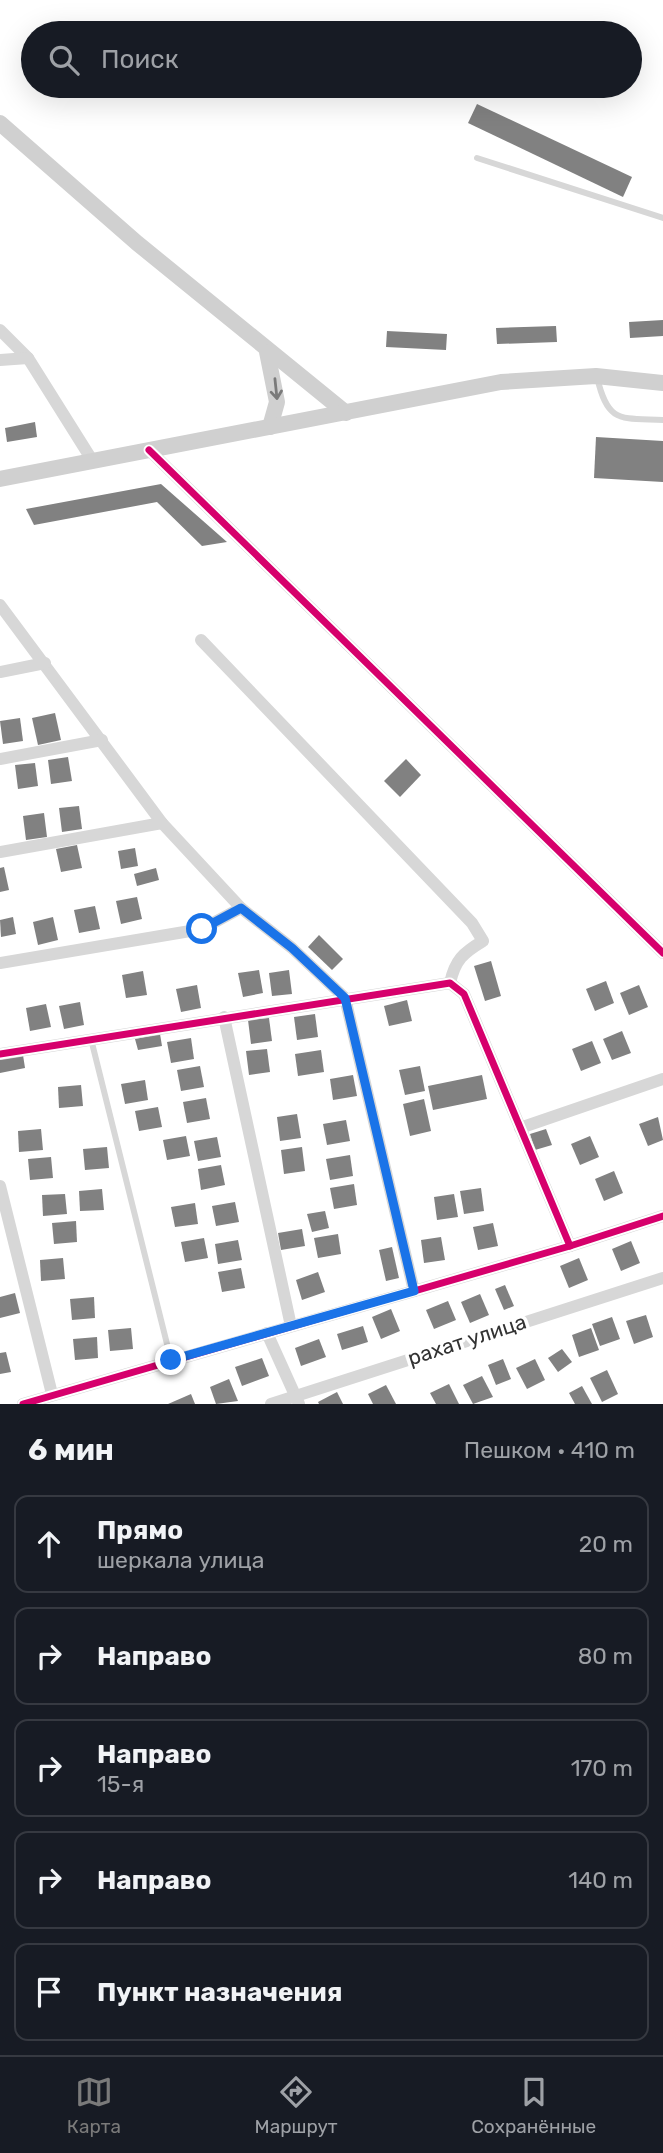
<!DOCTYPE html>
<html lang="ru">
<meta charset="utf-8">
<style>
:root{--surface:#171b24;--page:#20242c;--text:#f1f3f6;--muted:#9ea1a6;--line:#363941;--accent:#7a7a7a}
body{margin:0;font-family:Rubik,sans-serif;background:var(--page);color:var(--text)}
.stop{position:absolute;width:21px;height:21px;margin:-16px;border:5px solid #1a73e8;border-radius:50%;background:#fff}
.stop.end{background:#1a73e8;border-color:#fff;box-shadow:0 2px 7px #0008}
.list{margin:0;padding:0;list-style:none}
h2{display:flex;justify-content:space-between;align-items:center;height:91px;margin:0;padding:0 28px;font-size:30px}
h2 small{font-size:23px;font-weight:400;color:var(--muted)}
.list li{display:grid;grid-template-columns:46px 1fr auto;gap:21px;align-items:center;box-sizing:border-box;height:98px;margin:0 14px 14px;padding:0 14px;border:2px solid var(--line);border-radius:14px}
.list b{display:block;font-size:26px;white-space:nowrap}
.list p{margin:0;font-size:23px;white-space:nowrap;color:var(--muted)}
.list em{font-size:23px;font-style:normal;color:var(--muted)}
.icon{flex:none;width:38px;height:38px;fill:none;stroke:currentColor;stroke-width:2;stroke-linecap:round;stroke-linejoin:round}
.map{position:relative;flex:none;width:663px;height:1404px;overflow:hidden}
.search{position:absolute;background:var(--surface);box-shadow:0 7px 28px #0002;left:21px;right:21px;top:21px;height:77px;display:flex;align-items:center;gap:18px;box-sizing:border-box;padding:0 24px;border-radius:38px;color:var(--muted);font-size:26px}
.sheet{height:651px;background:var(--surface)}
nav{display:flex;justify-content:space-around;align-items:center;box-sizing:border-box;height:98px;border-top:2px solid var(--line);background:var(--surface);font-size:19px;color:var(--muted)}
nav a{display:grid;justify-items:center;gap:4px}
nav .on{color:var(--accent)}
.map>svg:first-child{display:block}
.building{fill:#818181}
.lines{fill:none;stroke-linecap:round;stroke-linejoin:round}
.lane{stroke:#d7d7d7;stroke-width:6}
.street{stroke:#d7d7d7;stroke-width:12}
.secondary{stroke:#d0d0d0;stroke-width:16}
.cycleway-casing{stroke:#fff;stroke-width:11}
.cycleway{stroke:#d6006c;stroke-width:7}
.oneway{stroke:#7a7a7a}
.route{stroke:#1a73e8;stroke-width:9}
.labels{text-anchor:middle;stroke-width:7;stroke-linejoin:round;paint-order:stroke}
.street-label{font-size:21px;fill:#333;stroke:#fff}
</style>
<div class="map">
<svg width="663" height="1404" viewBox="0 0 663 1404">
<rect width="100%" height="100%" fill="#fff"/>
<g class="building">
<polygon points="477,104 632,177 623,197 468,123"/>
<polygon points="663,320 663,336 630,338 629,322"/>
<polygon points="556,326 557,342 497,344 496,328"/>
<polygon points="387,331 447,334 446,350 386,347"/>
<polygon points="35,422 37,437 7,442 5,428"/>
<polygon points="596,437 663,441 663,482 594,478"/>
<polygon points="161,484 227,542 202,546 157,502 34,525 26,509"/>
<polygon points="55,713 61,740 38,745 32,718"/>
<polygon points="20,718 23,741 3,744 0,721"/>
<polygon points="68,757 72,781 51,784 48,760"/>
<polygon points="406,759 421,775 400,797 384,781"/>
<polygon points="35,763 38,786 18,789 15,765"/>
<polygon points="79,806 82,829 62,832 59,808"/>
<polygon points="44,813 47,837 26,840 23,816"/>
<polygon points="77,845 82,868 61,872 56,849"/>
<polygon points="135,848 138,866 121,869 118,851"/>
<polygon points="4,867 9,890 0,892 0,868"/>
<polygon points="156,868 159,880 137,886 134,874"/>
<polygon points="137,897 142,919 121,924 116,901"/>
<polygon points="95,906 100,929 79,933 74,910"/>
<polygon points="13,917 16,934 1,937 0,920"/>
<polygon points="53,917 58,940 38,945 33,922"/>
<polygon points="319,935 343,959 332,970 308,947"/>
<polygon points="491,961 501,996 485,1001 474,966"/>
<polygon points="259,970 263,993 243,997 238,973"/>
<polygon points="289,970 292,994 272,996 269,973"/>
<polygon points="143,971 147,995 126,998 122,975"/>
<polygon points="606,981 614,1003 595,1011 586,989"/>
<polygon points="197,985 201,1008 181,1012 176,989"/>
<polygon points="639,985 648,1007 629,1015 620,993"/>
<polygon points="407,1000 412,1021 389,1026 384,1006"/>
<polygon points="80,1002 84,1025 64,1029 59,1006"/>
<polygon points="46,1004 51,1027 30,1031 26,1008"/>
<polygon points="315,1014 318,1037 297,1040 294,1017"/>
<polygon points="269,1018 272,1041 251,1044 248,1020"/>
<polygon points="622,1031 631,1053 612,1060 603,1039"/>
<polygon points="160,1034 162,1046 138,1050 135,1039"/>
<polygon points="191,1038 194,1059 171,1063 167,1042"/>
<polygon points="592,1041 601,1063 581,1071 572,1049"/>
<polygon points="267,1049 270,1072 249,1075 246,1051"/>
<polygon points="321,1050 324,1072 298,1076 295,1054"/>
<polygon points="23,1055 25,1068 0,1073 0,1059"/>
<polygon points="200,1066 204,1087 181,1091 177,1070"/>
<polygon points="420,1066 425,1091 405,1095 399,1070"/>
<polygon points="353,1075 357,1096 333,1100 330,1079"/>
<polygon points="482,1075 487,1099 433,1110 428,1086"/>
<polygon points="145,1080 148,1100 125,1104 121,1084"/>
<polygon points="81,1085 83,1106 59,1108 58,1087"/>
<polygon points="206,1098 210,1119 187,1123 183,1102"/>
<polygon points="424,1099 431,1131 410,1136 403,1104"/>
<polygon points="158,1107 162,1127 139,1131 135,1111"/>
<polygon points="297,1114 301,1138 280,1141 277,1117"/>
<polygon points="658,1117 663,1140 648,1146 639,1124"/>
<polygon points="346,1120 350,1141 327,1145 323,1124"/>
<polygon points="41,1129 43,1150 19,1152 18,1131"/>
<polygon points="546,1129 552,1145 535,1150 530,1134"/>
<polygon points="186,1136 190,1156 167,1160 163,1140"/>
<polygon points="590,1136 599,1157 580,1165 571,1144"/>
<polygon points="217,1137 221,1157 198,1161 194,1141"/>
<polygon points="107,1147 109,1168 85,1170 83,1149"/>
<polygon points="302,1147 305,1171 284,1174 281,1150"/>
<polygon points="350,1155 353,1176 330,1180 326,1159"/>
<polygon points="51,1157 53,1178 30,1180 28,1159"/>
<polygon points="221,1165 225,1185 201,1190 198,1169"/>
<polygon points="614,1171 623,1193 604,1201 595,1179"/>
<polygon points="354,1184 357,1205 334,1209 330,1188"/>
<polygon points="481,1188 484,1211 464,1214 460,1191"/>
<polygon points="102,1189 104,1210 80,1211 79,1191"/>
<polygon points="65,1194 67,1214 43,1216 42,1195"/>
<polygon points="454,1194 458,1217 437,1220 434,1197"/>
<polygon points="235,1202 239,1222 216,1226 212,1206"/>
<polygon points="195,1203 198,1224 175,1227 171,1207"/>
<polygon points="325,1211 329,1228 312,1232 307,1214"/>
<polygon points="76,1221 77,1242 54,1244 52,1223"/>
<polygon points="493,1223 498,1246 478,1250 473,1227"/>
<polygon points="302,1229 305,1246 281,1250 278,1233"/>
<polygon points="338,1234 341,1254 318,1258 314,1238"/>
<polygon points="441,1237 445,1260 424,1263 421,1240"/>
<polygon points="204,1238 208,1258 185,1262 181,1242"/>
<polygon points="238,1240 242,1260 218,1264 215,1244"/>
<polygon points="631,1241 640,1263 621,1271 612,1249"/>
<polygon points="392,1247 399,1278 386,1281 379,1250"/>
<polygon points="63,1258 65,1279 41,1281 40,1260"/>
<polygon points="579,1258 588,1280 569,1288 560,1266"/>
<polygon points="241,1268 245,1288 222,1292 218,1272"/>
<polygon points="318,1272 325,1292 302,1300 296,1280"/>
<polygon points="505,1285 514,1306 504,1310 495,1289"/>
<polygon points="15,1293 20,1313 0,1318 0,1297"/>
<polygon points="480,1294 489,1315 470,1323 461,1302"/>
<polygon points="94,1297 95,1318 72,1320 70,1299"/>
<polygon points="448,1301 456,1320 434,1329 426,1310"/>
<polygon points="391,1309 400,1331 381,1339 372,1317"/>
<polygon points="646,1315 653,1337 634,1344 626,1321"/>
<polygon points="612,1317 620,1339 600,1346 592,1324"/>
<polygon points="363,1326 368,1342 342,1350 337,1334"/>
<polygon points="131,1328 133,1349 110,1351 108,1330"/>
<polygon points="591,1328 599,1350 579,1357 572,1335"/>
<polygon points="97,1337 98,1358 75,1360 73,1339"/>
<polygon points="319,1339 326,1357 301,1366 295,1348"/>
<polygon points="562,1349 572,1362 558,1372 548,1358"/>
<polygon points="6,1352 11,1372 0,1374 0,1353"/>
<polygon points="262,1358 269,1376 242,1386 235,1367"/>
<polygon points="503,1359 511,1379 496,1385 488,1365"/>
<polygon points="535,1359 545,1380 527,1389 516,1368"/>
<polygon points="607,1370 618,1394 602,1402 590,1378"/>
<polygon points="482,1376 493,1397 473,1404 463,1385"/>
<polygon points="229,1379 238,1401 216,1404 210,1387"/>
<polygon points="449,1384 459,1404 436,1404 430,1393"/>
<polygon points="386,1385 396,1404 373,1404 368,1394"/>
<polygon points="582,1386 592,1404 575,1404 569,1393"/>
<polygon points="337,1392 343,1404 319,1404 318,1402"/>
<polygon points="191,1394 195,1404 168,1404"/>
</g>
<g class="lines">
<g class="lane">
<polyline points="477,158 663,218"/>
<path d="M597,377C608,424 620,418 663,420"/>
<polyline points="91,1039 171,1360"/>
</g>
<g class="street">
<polyline points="0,330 28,358 92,460"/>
<polyline points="0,360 28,358"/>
<polyline points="149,450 663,953"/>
<polyline points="0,605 162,823 241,908 292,948 345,998"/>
<path d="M201,640L472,923L483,941C463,953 455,960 450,983"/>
<polyline points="0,672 45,663"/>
<polyline points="0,759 102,740"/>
<polyline points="0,852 162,823"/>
<polyline points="0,963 202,929 241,908"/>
<polyline points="345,998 414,1291"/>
<polyline points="224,1017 291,1326"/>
<polyline points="0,1054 450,983 464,994 570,1246"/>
<polyline points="520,1128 663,1079"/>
<polyline points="0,1186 52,1394"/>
<polyline points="267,1333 299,1404"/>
<polyline points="23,1404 570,1246 663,1216"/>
<polyline points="271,1404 663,1278"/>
</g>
<g class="secondary">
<polyline points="0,123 137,243 346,413"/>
<polyline points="267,352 277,402 270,427"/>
<polyline points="0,479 501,382 596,376 663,383"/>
</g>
<g class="cycleway-casing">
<g id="cycleway">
<polyline points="149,450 663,953"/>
<polyline points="0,1054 450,983 464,994 570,1246"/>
<polyline points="23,1404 570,1246 663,1216"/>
</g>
</g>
<use href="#cycleway" class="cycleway"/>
</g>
<defs><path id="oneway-shaft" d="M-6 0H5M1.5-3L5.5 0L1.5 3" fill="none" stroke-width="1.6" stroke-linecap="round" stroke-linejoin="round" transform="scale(1.75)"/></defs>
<use class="oneway" href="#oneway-shaft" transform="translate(276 389) rotate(84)"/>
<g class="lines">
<polyline class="route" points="171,1360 414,1291 345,998 292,948 241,908 202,929"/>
</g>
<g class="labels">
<g class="street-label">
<text transform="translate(467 1340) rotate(-18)" y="7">рахат улица</text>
</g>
</g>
</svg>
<div class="stop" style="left:202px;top:929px"></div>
<div class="stop end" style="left:171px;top:1360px"></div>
<div class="search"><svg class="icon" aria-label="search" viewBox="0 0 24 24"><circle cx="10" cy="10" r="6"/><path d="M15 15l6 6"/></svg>Поиск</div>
</div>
<section class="sheet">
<h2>6 мин<small>Пешком · 410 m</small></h2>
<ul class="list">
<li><svg class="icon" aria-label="ahead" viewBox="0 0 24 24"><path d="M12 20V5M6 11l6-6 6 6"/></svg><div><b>Прямо</b><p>шеркала улица</p></div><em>20 m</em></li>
<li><svg class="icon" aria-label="right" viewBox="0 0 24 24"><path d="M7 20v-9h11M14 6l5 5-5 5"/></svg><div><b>Направо</b></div><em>80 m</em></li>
<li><svg class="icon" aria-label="right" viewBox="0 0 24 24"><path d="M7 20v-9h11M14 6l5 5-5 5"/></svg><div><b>Направо</b><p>15-я</p></div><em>170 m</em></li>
<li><svg class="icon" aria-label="right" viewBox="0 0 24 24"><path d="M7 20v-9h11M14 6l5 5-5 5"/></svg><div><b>Направо</b></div><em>140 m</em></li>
<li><svg class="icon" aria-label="arrive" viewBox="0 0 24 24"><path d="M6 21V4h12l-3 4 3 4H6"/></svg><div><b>Пункт назначения</b></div></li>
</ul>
</section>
<nav>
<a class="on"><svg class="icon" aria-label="map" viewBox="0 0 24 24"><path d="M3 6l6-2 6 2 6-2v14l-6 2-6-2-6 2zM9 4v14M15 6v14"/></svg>Карта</a>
<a><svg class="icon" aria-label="directions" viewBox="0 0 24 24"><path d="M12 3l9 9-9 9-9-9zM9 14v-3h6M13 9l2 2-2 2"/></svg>Маршрут</a>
<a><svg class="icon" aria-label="saved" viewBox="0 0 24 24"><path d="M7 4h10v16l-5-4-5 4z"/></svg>Сохранённые</a>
</nav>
